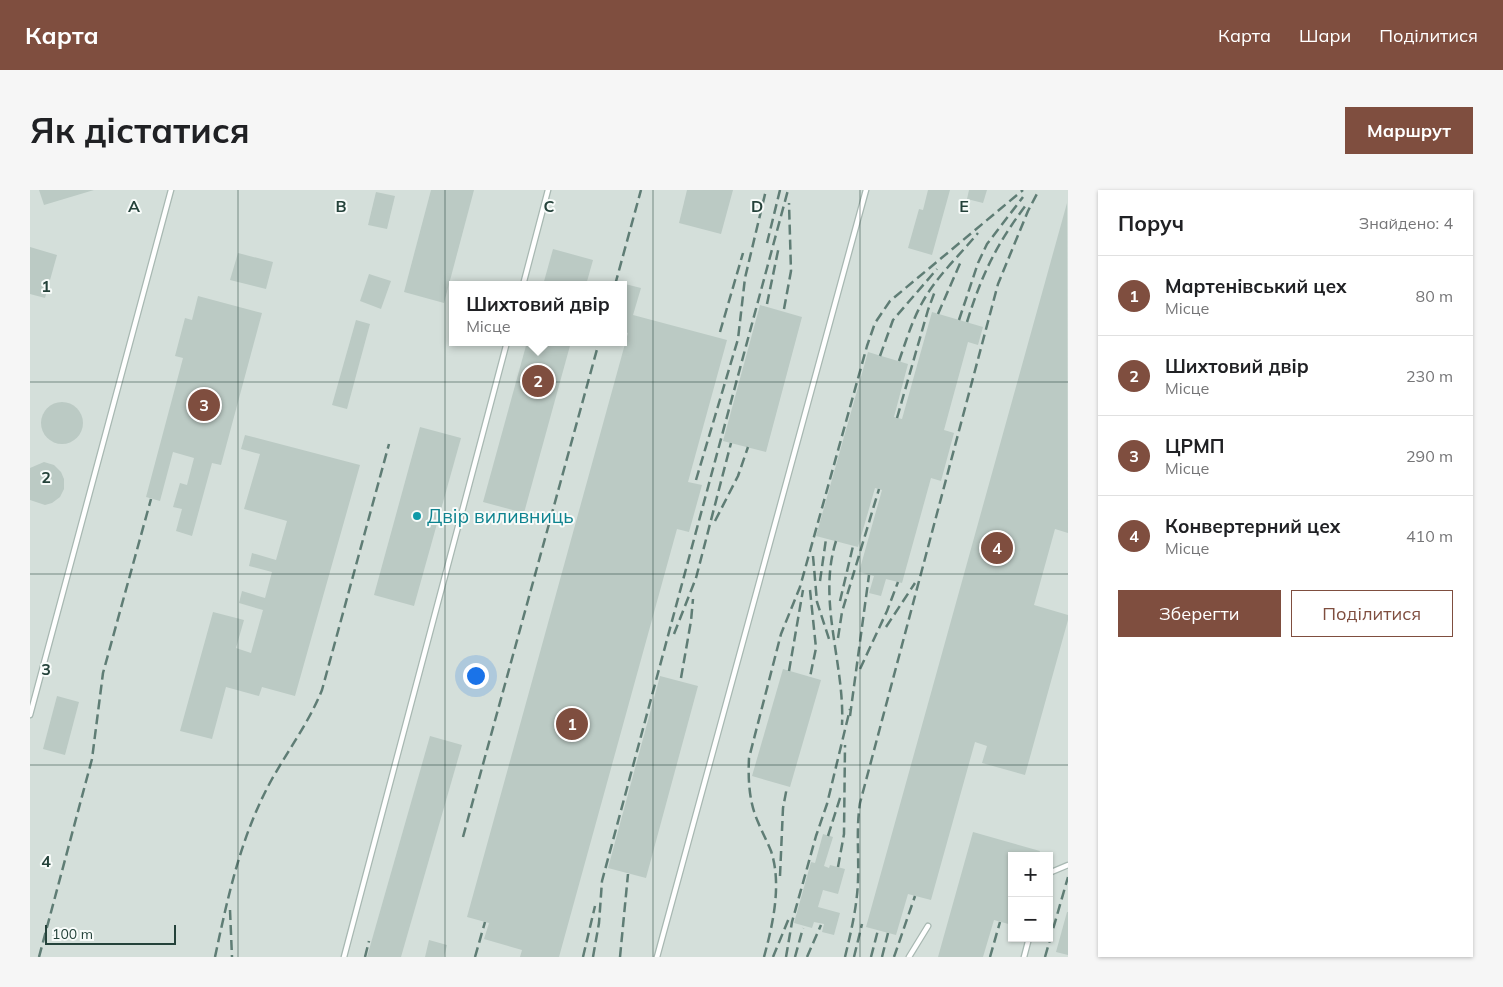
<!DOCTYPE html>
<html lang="uk">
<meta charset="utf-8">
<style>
:root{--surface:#fff;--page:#f6f6f6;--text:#202124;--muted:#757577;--line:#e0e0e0;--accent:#7f4e3f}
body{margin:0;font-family:Mulish,sans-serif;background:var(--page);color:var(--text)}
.controls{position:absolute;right:15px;bottom:15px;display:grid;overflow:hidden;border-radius:0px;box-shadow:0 1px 4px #0004}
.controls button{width:45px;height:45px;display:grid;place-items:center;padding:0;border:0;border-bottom:1px solid var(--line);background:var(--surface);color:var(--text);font:25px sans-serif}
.scale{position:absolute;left:15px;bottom:12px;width:131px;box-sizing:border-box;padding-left:5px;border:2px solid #24423a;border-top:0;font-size:14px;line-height:18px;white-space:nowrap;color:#24423a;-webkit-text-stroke:4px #f7fbf9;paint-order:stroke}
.you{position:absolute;left:445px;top:485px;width:18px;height:18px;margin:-12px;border:4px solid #fff;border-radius:50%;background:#1a73e8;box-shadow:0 0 0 8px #1a73e833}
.badge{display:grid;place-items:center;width:32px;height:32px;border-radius:50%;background:var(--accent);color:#fff;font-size:16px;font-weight:700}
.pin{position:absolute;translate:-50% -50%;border:2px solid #fff;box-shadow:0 1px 5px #0006}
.popup{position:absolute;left:419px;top:91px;width:178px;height:65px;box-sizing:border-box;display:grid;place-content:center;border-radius:0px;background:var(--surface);filter:drop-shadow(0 1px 4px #0005);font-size:16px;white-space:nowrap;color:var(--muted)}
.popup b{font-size:19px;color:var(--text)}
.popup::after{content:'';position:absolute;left:50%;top:100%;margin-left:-10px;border:10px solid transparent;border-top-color:var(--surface)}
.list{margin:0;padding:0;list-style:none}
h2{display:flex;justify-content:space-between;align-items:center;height:65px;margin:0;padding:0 20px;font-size:21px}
h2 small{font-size:16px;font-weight:400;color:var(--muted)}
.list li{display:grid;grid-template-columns:32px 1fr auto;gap:15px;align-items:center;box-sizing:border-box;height:80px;padding:0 20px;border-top:1px solid var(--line)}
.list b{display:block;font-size:19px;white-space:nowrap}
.list p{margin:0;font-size:16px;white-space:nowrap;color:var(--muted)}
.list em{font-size:16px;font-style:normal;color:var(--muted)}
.actions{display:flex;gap:10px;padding:15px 20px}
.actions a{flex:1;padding:11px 0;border:1px solid var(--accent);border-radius:0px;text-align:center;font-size:18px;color:var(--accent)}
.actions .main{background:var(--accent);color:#fff}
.map{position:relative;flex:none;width:1038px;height:767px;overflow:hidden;border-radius:0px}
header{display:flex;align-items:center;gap:30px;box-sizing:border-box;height:70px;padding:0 25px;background:var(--accent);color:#fff}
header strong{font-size:24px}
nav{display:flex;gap:28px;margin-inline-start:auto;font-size:18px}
.intro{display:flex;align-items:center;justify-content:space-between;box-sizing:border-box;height:120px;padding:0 30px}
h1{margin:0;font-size:35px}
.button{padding:12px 22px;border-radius:0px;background:var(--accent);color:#fff;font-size:18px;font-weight:700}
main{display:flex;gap:30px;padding:0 30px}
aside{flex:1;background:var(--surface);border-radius:0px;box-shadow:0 1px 4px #0004}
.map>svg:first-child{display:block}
.built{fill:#d4dfda;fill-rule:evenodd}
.building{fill:#bbcac4}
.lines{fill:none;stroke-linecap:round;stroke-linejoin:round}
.lane-casing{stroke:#a8b8b2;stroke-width:7}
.lane{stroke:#fff;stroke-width:4.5}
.rail{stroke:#5f7d75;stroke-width:2.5;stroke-dasharray:10 5;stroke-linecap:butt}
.grid{fill:none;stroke:#24423a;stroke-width:1;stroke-opacity:0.55}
.culture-dot{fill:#0f9aa8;stroke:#f7fbf9;stroke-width:2}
.labels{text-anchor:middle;stroke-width:4;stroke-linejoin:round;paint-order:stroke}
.culture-label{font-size:19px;fill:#0d838f;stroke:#f7fbf9;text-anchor:start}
.grid-label{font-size:16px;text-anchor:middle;font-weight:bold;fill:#24423a;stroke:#f7fbf9;stroke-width:4;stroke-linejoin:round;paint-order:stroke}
</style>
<header>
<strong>Карта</strong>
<nav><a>Карта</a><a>Шари</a><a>Поділитися</a></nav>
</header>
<div class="intro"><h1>Як дістатися</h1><a class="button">Маршрут</a></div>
<main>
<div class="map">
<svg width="1038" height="767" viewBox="0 0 1038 767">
<rect width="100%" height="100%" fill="#e6efeb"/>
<path class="built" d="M0,0H1038V767H0ZM423,95H593V152H423ZM982,666H1019V748H982Z"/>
<g class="building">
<polygon points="9,0 64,0 14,15"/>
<polygon points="401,0 444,0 414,113 374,102"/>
<polygon points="657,0 703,0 691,44 649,33"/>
<polygon points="898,0 920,0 902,65 878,58 889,19 893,20"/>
<polygon points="939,0 957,0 953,13 937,9"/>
<polygon points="346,2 365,6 357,39 338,35"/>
<polygon points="1037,13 1038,343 1025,339 1004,415 1038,425 1038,430 995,585 952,573 957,556 945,552 901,710 878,704 866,745 836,737"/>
<polygon points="0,57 27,65 15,108 0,104"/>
<polygon points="523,59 563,70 556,95 513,95"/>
<polygon points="208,63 243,72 236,99 200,90"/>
<polygon points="339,84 361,91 351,119 330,111"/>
<polygon points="591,93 611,98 603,125 697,150 658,292 672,295 659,342 647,339 529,767 490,767 492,760 454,749 459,733 437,727 598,143 593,141"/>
<polygon points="168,106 232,123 191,275 182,273 162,346 146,341 152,319 143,317 150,293 157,295 164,268 143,262 130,311 116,307 153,168 145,166 155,128 162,130"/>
<polygon points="730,115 772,127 736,262 693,251"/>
<polygon points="902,122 953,137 948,155 938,152 914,240 924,243 911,291 901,288 872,393 856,389 851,406 839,403 844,386 829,382 852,300 845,298 828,357 786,346 838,162 878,174 864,227 872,229"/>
<polygon points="326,130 340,134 317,219 302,215"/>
<polygon points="497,152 541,152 494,323 453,312"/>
<circle cx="32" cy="233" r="21"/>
<polygon points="390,237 431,248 384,416 344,405"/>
<polygon points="215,245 330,275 265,506 232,497 229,506 196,497 182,549 150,541 183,422 214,430 206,458 221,463 233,420 209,413 212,401 235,408 242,382 219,376 222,363 246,370 257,331 214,319 230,264 211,259"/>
<polygon points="14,272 24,275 31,282 34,289 34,299 30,307 22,313 15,315 0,310 0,278"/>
<polygon points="753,479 791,490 760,597 722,586"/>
<polygon points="630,486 668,496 616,688 578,678"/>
<polygon points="27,506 49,512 35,565 13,559"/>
<polygon points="400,546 432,555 371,767 337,767"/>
<polygon points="943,642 1010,661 1008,666 982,666 982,735 964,730 953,767 908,767"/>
<polygon points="793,644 803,647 794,676 799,678 800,675 815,679 808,704 793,700 788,717 810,723 804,745 792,742 794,734 784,732 782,738 764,733 781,672 785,673"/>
<polygon points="1037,722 1038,722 1038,765 1026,762"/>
<polygon points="399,750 417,755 414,767 395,767"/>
</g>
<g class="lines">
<g class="lane-casing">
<g id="lane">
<polyline points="493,95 518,0"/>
<polyline points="0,525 141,0"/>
<polyline points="1019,683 1038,675"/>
<polyline points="314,767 477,152"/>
<polyline points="627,767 836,0"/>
<polyline points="879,767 898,736"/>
<polyline points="994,767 999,748"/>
</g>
</g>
<use href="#lane" class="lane"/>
<g class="rail">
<polyline points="737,53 750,0"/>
<polyline points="585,95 611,0"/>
<polyline points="737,114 749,56"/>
<polyline points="754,119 761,81 759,13"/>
<polyline points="908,124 932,69"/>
<polyline points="929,130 948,73 957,54 993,7"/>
<path d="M937,132C952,84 966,55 996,15"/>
<polyline points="690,142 713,63"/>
<polyline points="850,166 863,130 907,79"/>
<path d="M869,171C876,151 882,131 892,113C906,87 929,66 948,43"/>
<polyline points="867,228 898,120 905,101"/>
<polyline points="666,290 708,149 715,88 736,0"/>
<polyline points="685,331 708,286 718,257"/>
<path d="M806,351C787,411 815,474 812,535"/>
<polyline points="783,366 787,412 799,449"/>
<polyline points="790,391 796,349"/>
<polyline points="780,400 786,458 780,487"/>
<polyline points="810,411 823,356"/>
<polyline points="856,437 885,393"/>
<polyline points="644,444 666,388 701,253"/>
<polyline points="808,448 812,422 849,299"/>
<polyline points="830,479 857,421 868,392"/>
<polyline points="759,481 773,400"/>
<polyline points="651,488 661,431 663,409"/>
<polyline points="820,526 839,385"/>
<polyline points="798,646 811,605"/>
<polyline points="433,647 569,152"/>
<polyline points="808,677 814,644 815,555"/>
<polyline points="750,686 753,618 757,597"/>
<polyline points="200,720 202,767"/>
<polyline points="9,767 62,569 73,483 121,309"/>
<path d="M185,767C198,706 211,645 242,589C259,559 279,532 292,500L359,254"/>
<polyline points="335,767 339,751"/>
<polyline points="445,767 455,732"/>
<polyline points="553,767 565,716"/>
<polyline points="563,767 569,733 572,691 758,0"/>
<polyline points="590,767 598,684"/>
<path d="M734,767C743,734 752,694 741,661C737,651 732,642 728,632C719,612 718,590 719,568L751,444L770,397L837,156L845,133L860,111L993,0"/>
<polyline points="743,767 759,728"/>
<polyline points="756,767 762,732 786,646 797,614 820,519"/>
<polyline points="765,767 773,738"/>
<polyline points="777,767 791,735"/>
<path d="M815,767C821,742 827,717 828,691C829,664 826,639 830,613L968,94L998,21L1009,0"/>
<polyline points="824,767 832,734"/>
<polyline points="841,767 848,740"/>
<polyline points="852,767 858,743"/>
<polyline points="864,767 885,706"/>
<polyline points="960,767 970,732"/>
<polyline points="1015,767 1038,687"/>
</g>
</g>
<path class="grid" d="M208,0V767M415,0V767M623,0V767M830,0V767M0,192H1038M0,384H1038M0,575H1038"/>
<circle class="culture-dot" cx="387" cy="326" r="5"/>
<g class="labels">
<g class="culture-label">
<text x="397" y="333">Двір виливниць</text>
</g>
</g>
<g class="grid-label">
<text x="104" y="22">A</text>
<text x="311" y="22">B</text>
<text x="519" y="22">C</text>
<text x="727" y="22">D</text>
<text x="934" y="22">E</text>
<text x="16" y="102">1</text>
<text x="16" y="293">2</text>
<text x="16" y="485">3</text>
<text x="16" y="677">4</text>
</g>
</svg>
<div class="controls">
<button>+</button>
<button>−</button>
</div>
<div class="scale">100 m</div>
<div class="you"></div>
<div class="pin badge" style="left:542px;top:534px">1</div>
<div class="pin badge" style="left:508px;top:191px">2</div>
<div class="popup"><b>Шихтовий двір</b>Місце</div>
<div class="pin badge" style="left:174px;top:215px">3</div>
<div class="pin badge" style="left:967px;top:358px">4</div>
</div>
<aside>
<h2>Поруч<small>Знайдено: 4</small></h2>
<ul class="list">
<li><span class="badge">1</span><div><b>Мартенівський цех</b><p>Місце</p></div><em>80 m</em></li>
<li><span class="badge">2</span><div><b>Шихтовий двір</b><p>Місце</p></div><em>230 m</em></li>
<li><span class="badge">3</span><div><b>ЦРМП</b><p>Місце</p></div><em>290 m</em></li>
<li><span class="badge">4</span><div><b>Конвертерний цех</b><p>Місце</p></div><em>410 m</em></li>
</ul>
<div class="actions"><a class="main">Зберегти</a><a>Поділитися</a></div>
</aside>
</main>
